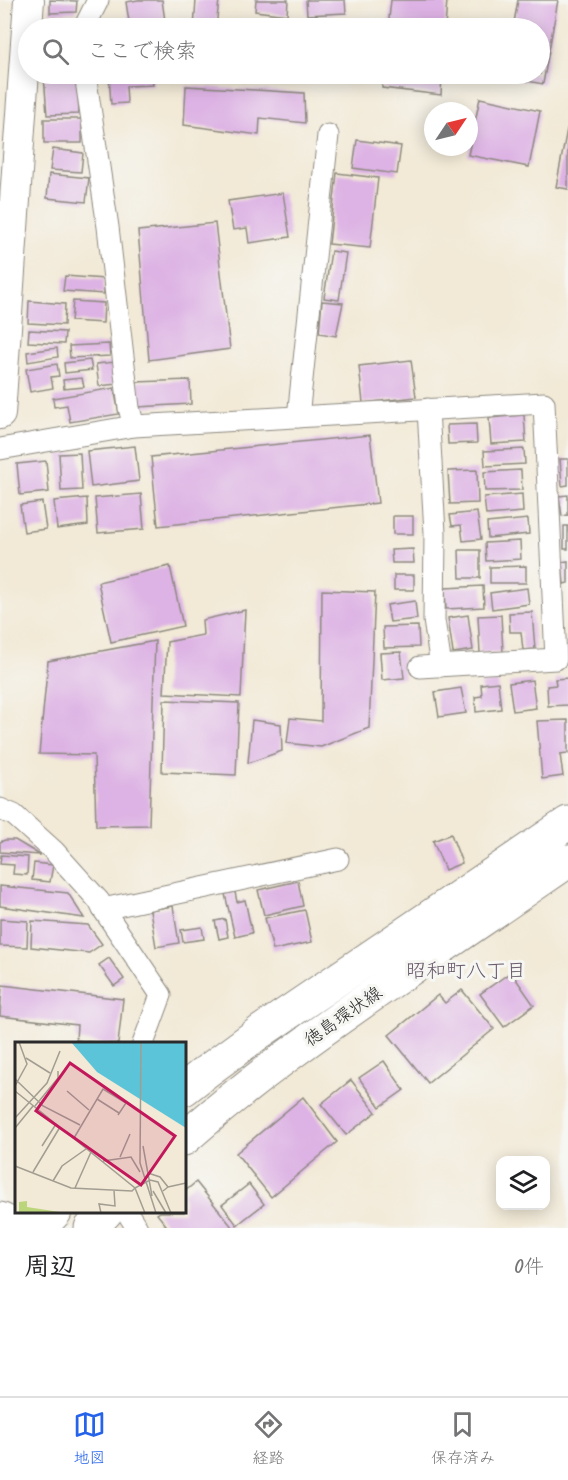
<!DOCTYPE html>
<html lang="ja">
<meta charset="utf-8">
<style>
:root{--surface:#fff;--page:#f6f6f6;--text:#202124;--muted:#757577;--line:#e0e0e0;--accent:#2563eb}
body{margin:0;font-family:Kalam,"Klee One",sans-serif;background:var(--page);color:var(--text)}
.controls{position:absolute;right:18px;bottom:18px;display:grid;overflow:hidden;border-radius:12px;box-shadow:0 3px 15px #0003}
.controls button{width:54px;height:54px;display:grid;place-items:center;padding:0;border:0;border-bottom:2px solid var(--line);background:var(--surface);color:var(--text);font:30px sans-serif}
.compass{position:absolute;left:424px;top:102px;width:54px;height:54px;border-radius:50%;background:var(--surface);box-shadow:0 3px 15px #0003;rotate:55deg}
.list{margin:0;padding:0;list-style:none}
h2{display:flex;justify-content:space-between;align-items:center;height:78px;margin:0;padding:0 24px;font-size:26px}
h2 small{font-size:20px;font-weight:400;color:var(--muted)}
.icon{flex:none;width:33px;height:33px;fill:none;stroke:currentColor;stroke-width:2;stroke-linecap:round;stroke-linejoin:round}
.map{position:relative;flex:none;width:568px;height:1228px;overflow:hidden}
.search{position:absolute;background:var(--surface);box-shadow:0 3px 15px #0003;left:18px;right:18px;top:18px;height:66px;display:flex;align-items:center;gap:15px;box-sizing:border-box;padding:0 21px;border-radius:33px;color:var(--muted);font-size:22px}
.sheet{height:168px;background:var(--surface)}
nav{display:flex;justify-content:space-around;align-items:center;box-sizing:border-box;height:84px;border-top:2px solid var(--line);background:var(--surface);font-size:16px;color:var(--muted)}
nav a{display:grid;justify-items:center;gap:3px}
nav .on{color:var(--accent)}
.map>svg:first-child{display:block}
.building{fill:#ddb2e4}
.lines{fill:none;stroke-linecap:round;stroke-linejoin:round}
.minor-casing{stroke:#8e8a80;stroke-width:23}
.secondary-casing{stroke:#8e8a80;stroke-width:32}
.primary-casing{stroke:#8e8a80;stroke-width:35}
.minor{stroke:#fff;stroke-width:21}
.secondary{stroke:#fff;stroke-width:30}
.primary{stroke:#fff;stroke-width:33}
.labels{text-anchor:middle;stroke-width:6;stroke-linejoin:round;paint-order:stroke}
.street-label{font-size:18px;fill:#2b2b2b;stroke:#f6f6f2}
.neighbourhood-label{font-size:20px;fill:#695a6c;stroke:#f6f6f2}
.inset-road{fill:none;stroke:#a29d92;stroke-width:1.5}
.view{fill:#c2185b;fill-opacity:0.15;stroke:#c2185b;stroke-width:3}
.inset-edge{fill:none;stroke:#2b2b2b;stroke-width:3}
</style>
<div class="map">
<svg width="568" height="1228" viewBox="0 0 568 1228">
<rect width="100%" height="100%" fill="#f6f6f2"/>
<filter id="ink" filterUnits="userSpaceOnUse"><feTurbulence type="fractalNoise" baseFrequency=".0167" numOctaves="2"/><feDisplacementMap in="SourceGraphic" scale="12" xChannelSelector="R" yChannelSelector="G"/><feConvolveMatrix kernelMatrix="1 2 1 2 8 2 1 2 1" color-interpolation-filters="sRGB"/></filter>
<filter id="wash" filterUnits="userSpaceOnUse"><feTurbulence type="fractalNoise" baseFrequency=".008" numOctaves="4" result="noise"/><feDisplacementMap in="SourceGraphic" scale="24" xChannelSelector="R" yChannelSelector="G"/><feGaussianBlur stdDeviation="1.35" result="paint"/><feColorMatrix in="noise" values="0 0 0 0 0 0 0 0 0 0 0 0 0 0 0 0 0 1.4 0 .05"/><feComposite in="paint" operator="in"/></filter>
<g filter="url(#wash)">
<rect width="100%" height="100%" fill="#f2e9d6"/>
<g id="blocks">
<g class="building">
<polygon points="50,0 77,1 76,12 50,13"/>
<polygon points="138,0 162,0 166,28 130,28 126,2"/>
<polygon points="196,0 219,0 216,28 194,28"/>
<polygon points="256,0 288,0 287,15 255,11"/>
<polygon points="306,0 345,0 346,13 307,15"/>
<polygon points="391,0 447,0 445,28 388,28"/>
<polygon points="518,0 558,0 543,84 505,77 505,74 540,74 540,28 513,28"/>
<polygon points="49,18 69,20 68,28 48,28"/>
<polygon points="77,74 79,114 47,115 44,75"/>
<polygon points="109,74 152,74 153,85 126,86 127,103 111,104"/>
<polygon points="383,74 442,74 441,95 382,88"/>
<polygon points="186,86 304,93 305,123 260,118 259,135 184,125"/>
<polygon points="480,98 540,111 529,167 468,155"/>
<rect x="44" y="119" width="38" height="24"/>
<polygon points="567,129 568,129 568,189 556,187"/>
<polygon points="357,140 401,146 397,174 353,168"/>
<polygon points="53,149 83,153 81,172 50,170"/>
<polygon points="337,173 378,178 370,248 329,244"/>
<polygon points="49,174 89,178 86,202 47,198"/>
<polygon points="283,193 290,237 249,243 247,228 233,230 228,201"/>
<polygon points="215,223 230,349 149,360 138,231"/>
<polygon points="331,251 346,253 339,300 324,298"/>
<polygon points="65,276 104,279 104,294 63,291"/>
<polygon points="29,301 65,304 64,325 28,323"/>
<polygon points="73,301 104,303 103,323 71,321"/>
<polygon points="322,301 343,303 336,336 319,333"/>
<polygon points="29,330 65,332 64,344 28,342"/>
<polygon points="109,344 110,356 70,358 69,346"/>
<polygon points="57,348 58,357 28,362 27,352"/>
<polygon points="90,360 92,370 65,373 64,363"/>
<polygon points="411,360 416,397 363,403 359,366"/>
<polygon points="115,362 117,384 99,386 96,364"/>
<polygon points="57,364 59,376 51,377 53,388 30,392 26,369"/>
<polygon points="82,378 84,387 64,389 63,380"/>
<polygon points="190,380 191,404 137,407 136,382"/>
<polygon points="114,388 119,414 70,422 67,405 54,407 53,398"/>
<polygon points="524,415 526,442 491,444 489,418"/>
<polygon points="476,424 477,443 448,444 447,425"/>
<polygon points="370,435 378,503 158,526 151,457"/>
<polygon points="135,446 139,481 91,487 87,451"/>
<polygon points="524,449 525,464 485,466 484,451"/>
<polygon points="80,453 82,490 61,491 59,454"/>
<polygon points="560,459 568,459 568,485 562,486"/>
<polygon points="46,461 49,492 20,495 17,464"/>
<polygon points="477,470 478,503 450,504 448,471"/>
<polygon points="521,470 522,490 485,491 484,472"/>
<polygon points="141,494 144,529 98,533 95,498"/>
<polygon points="522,494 523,512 486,515 484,497"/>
<polygon points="568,495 568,515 562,516 559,496"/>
<polygon points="87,498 88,525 57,529 54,501"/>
<polygon points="42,502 46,529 24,532 20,505"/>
<polygon points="477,512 481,539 463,541 461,525 452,526 450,515"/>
<rect x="393" y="516" width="20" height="18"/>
<polygon points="528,519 529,534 488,538 487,523"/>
<rect x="564" y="526" width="4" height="23"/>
<polygon points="520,541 521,559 486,561 485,543"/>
<polygon points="413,549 414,563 392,563 391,550"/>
<polygon points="459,550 480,550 480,578 460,578"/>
<polygon points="568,561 568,583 564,584 562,562"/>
<polygon points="170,566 183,626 111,642 98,582"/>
<polygon points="526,566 526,583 490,583 490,567"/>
<rect x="394" y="575" width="20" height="15"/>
<polygon points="483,586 484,607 446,609 445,588"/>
<polygon points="527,588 529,604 492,609 490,593"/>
<polygon points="322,590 375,592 369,728 321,747 287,743 290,718 321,721"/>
<polygon points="415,601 417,619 390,622 387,605"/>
<polygon points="245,610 241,697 164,693 167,642 203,635 202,620"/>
<polygon points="532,612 535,649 523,650 521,632 510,632 509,613"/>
<polygon points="468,615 473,650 453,653 448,618"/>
<polygon points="501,615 503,652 480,653 478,616"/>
<polygon points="418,626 419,647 384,648 383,627"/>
<polygon points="155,641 149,825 96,826 94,755 39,754 48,661"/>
<polygon points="401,652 404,678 382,680 380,653"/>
<polygon points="568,678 568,705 548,706 547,686 556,685 555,679"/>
<polygon points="532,680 536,708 513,711 509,683"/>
<polygon points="498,682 501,709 476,712 475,697 482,696 481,684"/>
<polygon points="461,688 466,713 439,717 435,692"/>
<polygon points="164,700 239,703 236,775 162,772"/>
<polygon points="252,720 281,724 282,751 248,763"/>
<polygon points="568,720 568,753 560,754 563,776 542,779 537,721"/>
<polygon points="451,834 462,863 445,870 433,841"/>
<polygon points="5,840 15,840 40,855 0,852 0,842"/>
<polygon points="1,855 28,857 27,875 13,874 14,865 0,864"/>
<polygon points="34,863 53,865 50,882 32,880"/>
<polygon points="298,881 303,906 264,915 258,890"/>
<polygon points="0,886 68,893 84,918 0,906"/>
<polygon points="235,892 237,902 245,900 252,933 235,937 225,894"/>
<polygon points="173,906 179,943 156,947 150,910"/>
<polygon points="305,910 312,942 273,950 265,918"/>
<polygon points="0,919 28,921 27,947 0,946"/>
<polygon points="225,919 228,937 219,939 215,921"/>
<polygon points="32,921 88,925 102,944 89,953 31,947"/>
<polygon points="202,927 204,939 183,942 181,930"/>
<polygon points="109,958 124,979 114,986 99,965"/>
<polygon points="511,972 534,1005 504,1027 480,994"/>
<polygon points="2,985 123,999 118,1044 104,1044 76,1040 77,1025 0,1016"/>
<polygon points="462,990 494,1029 428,1083 389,1035 438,995 445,1003"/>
<polygon points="384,1061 404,1090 380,1107 359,1078"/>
<polygon points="351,1080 376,1112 346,1135 321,1104"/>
<polygon points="303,1097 337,1142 271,1197 236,1153"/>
<polygon points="196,1182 233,1228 160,1228 166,1225 157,1214 160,1212 184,1212 184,1192"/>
<polygon points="249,1184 264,1204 237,1225 222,1205"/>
</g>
</g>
</g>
<g filter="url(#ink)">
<use href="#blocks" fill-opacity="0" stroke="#8e8a80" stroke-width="1.5"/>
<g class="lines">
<g class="minor-casing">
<g id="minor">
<polyline points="84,28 98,0"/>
<polyline points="85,74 108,227 129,408 134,426"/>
<polyline points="428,409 435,533 434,620 441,666"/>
<polyline points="298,417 328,135"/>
<polyline points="0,449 134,426 544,403 556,659 420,667"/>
<polyline points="0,809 14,815 54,851 99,901 103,909 161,995 143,1044"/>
<polyline points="103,909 338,859"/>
<polyline points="127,1212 137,1228"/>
</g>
</g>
<g class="secondary-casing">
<polyline id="secondary" points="0,414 29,0"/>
</g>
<g class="primary-casing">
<g id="primary">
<polyline points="184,1089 207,1071 260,1032 568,823"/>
<path d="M184,1139C247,1083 315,1035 384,987C445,945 507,903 568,861"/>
<polyline points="0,1219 20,1228"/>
<polyline points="40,1228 55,1212"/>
<polyline points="91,1228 106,1212"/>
</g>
</g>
<use href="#minor" class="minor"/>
<use href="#secondary" class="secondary"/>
<use href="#primary" class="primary"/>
</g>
</g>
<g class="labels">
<g class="street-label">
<text transform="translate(343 1016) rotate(-35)" y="6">徳島環状線</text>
</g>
<g class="neighbourhood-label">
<text x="466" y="977">昭和町八丁目</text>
</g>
</g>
<g transform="translate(15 1042)">
<rect width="171" height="171" fill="#f2e9d6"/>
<path d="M12,159V165L51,171H4V160Z" fill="#bbd57a"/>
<path d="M56,0L171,1V86L82,30Z" fill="#5cc4d8"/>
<path class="inset-road" d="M126,0L125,121L141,171M11,16L35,31M0,37L28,64L65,83M0,44L12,22L4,0M0,49L120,146L130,171M52,49L74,68M82,57L104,71M20,64L43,36V29M0,76L32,41L45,9M0,86L18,64M59,96L88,47L111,61L103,73M27,104L41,82M128,104L137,154M105,115L115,92M88,119L116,115L125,130M0,124L56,146L117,149L120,146M18,130L45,85M133,131L145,135L153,145L148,149M38,139L47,124L71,107M153,145L171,141M60,146L76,110M120,146L135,138L143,140L156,171M138,149L151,171M86,171L84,162L100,164L99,148"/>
<path class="view" d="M55,21L160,94L126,143L21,69Z"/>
<rect width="171" height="171" class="inset-edge"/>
</g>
</svg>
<div class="controls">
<button><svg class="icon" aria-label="layers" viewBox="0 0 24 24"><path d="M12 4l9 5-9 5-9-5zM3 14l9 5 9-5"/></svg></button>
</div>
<svg class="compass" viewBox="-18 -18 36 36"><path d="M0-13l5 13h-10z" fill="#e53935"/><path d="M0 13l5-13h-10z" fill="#757577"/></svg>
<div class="search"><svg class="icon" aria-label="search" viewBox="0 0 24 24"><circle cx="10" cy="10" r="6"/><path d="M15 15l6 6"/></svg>ここで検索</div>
</div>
<section class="sheet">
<h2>周辺<small>0件</small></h2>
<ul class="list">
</ul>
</section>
<nav>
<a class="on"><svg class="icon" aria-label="map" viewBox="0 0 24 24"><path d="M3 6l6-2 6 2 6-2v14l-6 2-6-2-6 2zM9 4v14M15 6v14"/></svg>地図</a>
<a><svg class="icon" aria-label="directions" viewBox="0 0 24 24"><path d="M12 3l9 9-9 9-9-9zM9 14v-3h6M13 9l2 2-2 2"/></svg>経路</a>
<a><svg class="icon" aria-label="saved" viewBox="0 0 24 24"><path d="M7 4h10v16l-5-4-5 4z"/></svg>保存済み</a>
</nav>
